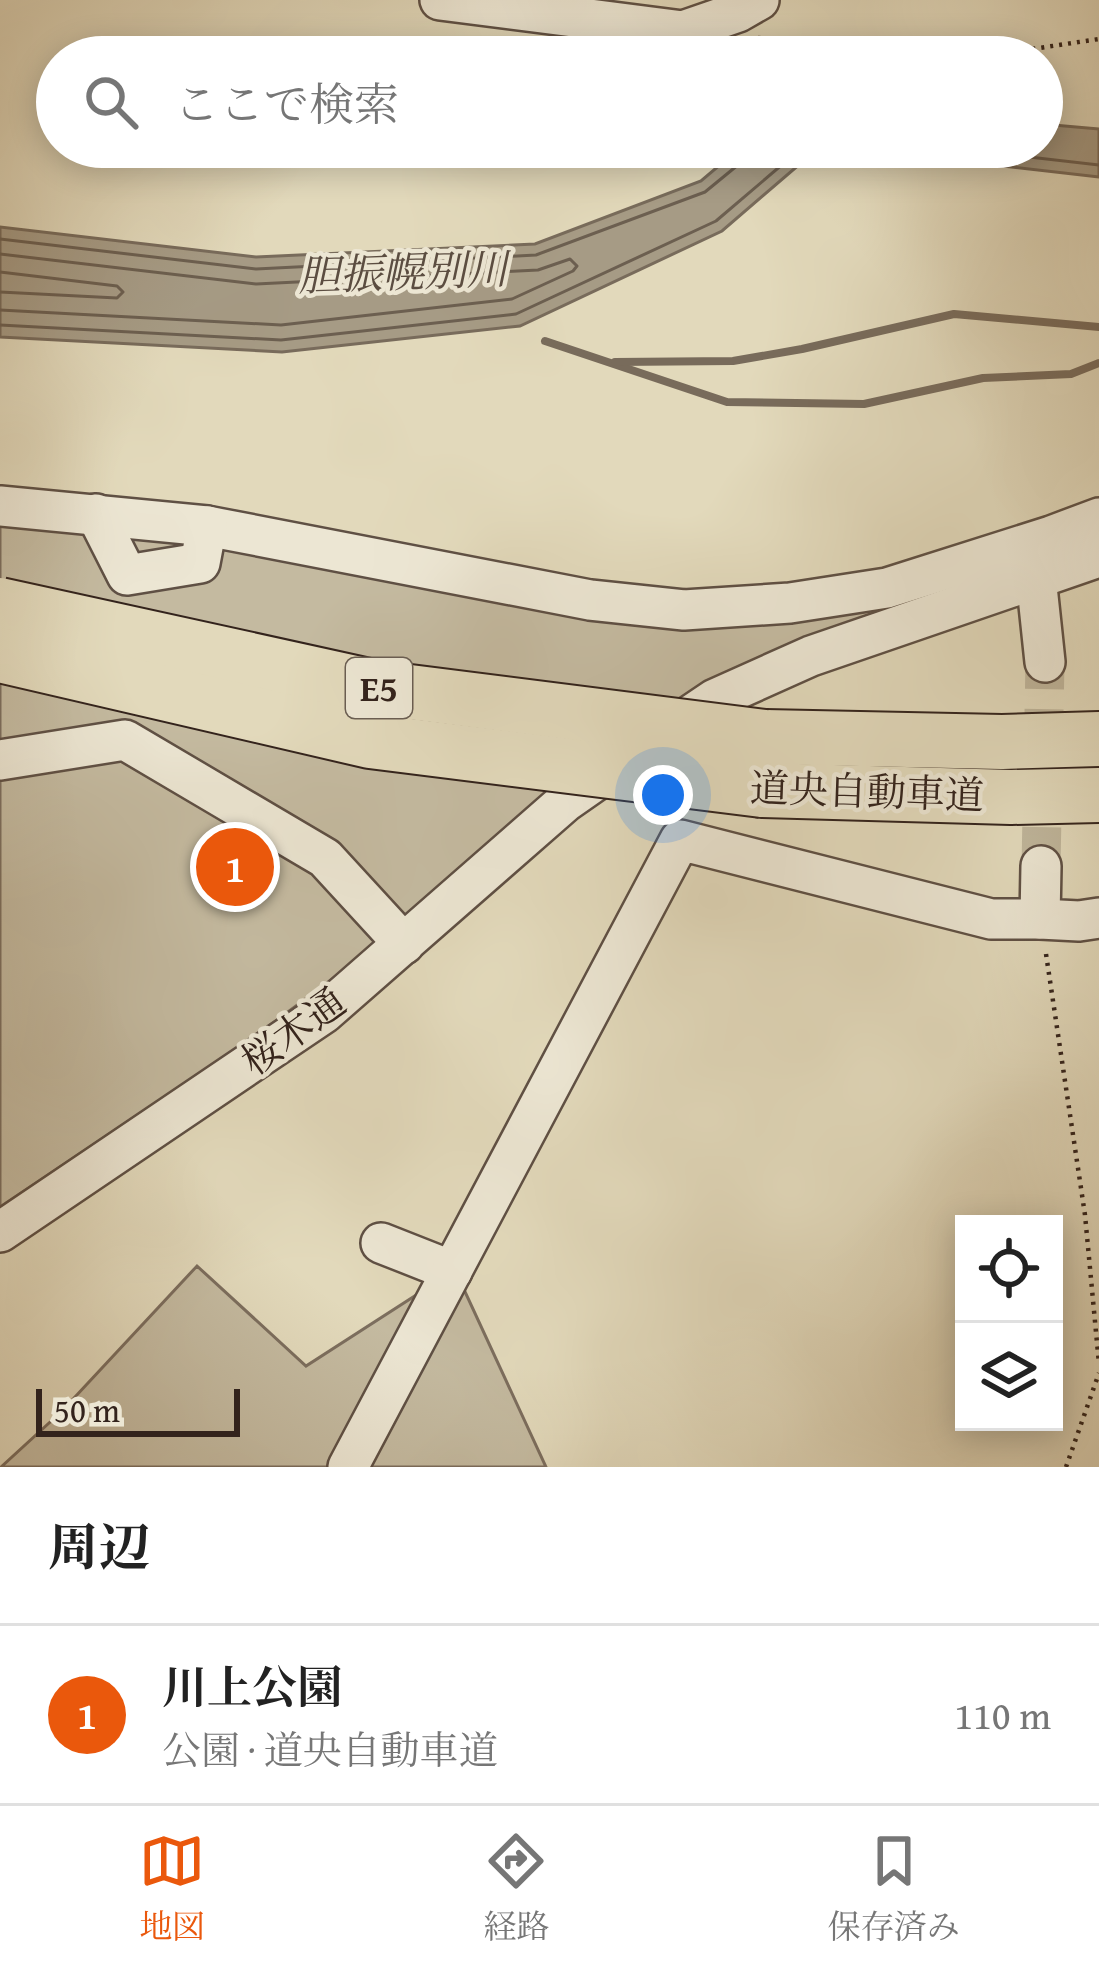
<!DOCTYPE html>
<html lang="ja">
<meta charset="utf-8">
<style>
:root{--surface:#fff;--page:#f2f2f2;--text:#222;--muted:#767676;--line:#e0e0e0;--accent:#ea580c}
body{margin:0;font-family:"Gentium Book Plus","Noto Serif JP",serif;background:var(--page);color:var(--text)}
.controls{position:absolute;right:36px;bottom:36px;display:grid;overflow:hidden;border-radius:0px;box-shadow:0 6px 30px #0003}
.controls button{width:108px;height:108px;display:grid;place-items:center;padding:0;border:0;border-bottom:3px solid var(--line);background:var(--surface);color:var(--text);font:60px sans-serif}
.scale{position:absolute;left:36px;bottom:30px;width:204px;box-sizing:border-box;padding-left:12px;border:6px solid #33231c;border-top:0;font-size:33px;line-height:42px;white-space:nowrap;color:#33231c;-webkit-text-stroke:9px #ece6d3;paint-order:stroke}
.you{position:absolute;left:663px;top:795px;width:42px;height:42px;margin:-30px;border:9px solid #fff;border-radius:50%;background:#1a73e8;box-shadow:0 0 0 18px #1a73e833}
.badge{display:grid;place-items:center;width:78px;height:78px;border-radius:50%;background:var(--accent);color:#fff;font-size:39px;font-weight:700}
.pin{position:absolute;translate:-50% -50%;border:6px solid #fff;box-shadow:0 3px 12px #0006}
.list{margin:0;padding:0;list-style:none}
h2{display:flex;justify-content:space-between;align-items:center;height:156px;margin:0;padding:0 48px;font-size:51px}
h2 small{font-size:39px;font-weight:400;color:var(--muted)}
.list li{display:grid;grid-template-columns:78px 1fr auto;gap:36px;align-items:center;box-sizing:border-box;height:180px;padding:0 48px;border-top:3px solid var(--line)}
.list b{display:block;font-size:45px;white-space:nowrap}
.list p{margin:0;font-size:39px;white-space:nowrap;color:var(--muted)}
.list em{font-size:39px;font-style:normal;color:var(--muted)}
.icon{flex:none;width:66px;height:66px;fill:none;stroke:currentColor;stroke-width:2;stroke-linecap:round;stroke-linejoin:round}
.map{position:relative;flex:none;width:1099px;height:1467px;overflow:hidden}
.search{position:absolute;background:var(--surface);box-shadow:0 6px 30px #0003;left:36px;right:36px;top:36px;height:132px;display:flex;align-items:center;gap:30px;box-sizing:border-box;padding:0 42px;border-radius:66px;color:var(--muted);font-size:45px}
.sheet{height:336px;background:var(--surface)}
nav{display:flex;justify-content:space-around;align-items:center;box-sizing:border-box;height:168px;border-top:3px solid var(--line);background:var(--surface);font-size:33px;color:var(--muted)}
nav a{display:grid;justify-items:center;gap:6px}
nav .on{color:var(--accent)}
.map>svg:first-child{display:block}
.green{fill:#c4baa0;stroke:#7c6e5e;stroke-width:3}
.water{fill:#a69b85;stroke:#786b5b;stroke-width:3}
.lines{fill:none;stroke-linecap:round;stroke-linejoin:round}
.shore{stroke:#6c5f50;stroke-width:3}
.stream{stroke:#786b5b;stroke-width:8}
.minor-tunnel{stroke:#bfb59b;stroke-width:39;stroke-dasharray:39 20;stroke-linecap:butt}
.minor-casing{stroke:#5f5044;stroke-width:44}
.highway-casing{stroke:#33231c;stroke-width:58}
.path{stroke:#33231c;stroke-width:4.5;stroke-dasharray:3 6;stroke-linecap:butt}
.minor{stroke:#ece6d3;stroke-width:39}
.highway{stroke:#e2d9bb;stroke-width:54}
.highway-bridge-casing{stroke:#33231c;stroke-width:58;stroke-linecap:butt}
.highway-bridge{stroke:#e2d9bb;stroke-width:54}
.labels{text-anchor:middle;stroke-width:9;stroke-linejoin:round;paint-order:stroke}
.shield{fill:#ece6d3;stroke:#6a5e53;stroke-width:3}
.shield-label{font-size:36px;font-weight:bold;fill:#33231c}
.street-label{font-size:39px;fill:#33231c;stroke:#ece6d3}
.water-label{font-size:42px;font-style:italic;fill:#5b4d41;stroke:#ece6d3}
</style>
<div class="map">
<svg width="1099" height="1467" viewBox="0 0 1099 1467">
<rect width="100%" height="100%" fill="#e2d9bb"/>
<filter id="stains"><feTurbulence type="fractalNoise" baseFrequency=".00167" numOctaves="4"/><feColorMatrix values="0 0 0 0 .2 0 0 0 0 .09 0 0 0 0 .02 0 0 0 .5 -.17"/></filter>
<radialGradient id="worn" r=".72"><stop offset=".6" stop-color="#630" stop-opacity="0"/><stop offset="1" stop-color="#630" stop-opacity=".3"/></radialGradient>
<g class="green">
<polygon points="0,522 268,543 684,617 1099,544 759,663 250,1040 0,1207"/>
<polygon points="197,1266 306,1366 455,1270 546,1467 1,1467 61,1412"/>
</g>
<polygon class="water" points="1042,124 1099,129 1099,177 931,158 801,163 722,231 520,326 282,352 0,337 0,227 256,257 535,244 701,181 741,147 1042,147"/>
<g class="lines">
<g class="shore">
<polyline points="943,147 1099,165"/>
<polyline points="0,239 256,269 536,255 705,192 744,160 747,147"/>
<polyline points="0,254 256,284 538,270 570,259 577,266 573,271 512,299 281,325 0,310"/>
<polyline points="0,272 117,286 123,292 117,298 0,292"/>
<polyline points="0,325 281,340 516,314 716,221 797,152 901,147"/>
</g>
<g class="stream">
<polyline points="545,341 727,402 864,404 983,378 1071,374 1099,363"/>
<polyline points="615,362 733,361 802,349 954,314 1099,327"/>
</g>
<polyline class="minor-tunnel" points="1041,866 1045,662"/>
<g class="minor-casing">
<g id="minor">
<polyline points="440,0 683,31 738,12 759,0"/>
<polyline points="0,506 207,526 590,600 684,610 790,603 887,588 1051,536 1099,518"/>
<polyline points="96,514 127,575 200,563 207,526"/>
<polyline points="1036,577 1045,662"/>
<polyline points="666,732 715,699 811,656 1099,557"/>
<polyline points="0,760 125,740 325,858 404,944"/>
<polyline points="1041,866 1040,919 1079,921 1099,918"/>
<polyline points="0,1232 324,1013 565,802 618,765"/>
<polyline points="381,1243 452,1271"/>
<polyline points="348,1467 680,840 991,919 1040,919"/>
</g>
</g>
<g class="highway-casing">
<g id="highway">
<polyline points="765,737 1002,742 1099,739"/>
<polyline points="762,790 1011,797 1099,795"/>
</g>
</g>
<g class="path">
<polyline points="758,38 943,57"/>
<polyline points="979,57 1099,39"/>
<polyline points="1046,954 1085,1215 1099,1364"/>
<polyline points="1066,1467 1099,1373"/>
</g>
<use href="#minor" class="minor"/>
<use href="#highway" class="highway"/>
<g class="highway-bridge-casing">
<g id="highway-bridge">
<polyline points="0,605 378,688 765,737"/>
<polyline points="0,655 370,741 762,790"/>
</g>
</g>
<use href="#highway-bridge" class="highway-bridge"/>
</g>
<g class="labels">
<rect class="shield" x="346" y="658" width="66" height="60" rx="9"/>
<g class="shield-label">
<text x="379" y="701">E5</text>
</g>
<g class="street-label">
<text transform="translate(867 791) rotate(2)" y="14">道央自動車道</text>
<text transform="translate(293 1031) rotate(-36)" y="14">桜木通</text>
</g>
<g class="water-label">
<text transform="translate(403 272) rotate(-2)" y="15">胆振幌別川</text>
</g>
</g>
<rect width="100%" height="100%" filter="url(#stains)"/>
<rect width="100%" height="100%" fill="url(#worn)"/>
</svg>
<div class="controls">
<button><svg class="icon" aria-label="locate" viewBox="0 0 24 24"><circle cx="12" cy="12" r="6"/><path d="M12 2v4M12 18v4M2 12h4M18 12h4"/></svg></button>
<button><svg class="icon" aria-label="layers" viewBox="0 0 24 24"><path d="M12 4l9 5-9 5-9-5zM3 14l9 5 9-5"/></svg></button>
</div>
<div class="scale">50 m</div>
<div class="you"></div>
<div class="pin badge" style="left:235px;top:867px">1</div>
<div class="search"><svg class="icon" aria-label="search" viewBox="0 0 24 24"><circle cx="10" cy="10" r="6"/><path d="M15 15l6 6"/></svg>ここで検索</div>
</div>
<section class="sheet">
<h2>周辺<small></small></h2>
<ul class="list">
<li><span class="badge">1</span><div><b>川上公園</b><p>公園 · 道央自動車道</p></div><em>110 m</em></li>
</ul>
</section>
<nav>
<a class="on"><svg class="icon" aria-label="map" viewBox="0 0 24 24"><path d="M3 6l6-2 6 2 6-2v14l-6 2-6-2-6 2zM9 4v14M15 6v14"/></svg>地図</a>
<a><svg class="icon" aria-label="directions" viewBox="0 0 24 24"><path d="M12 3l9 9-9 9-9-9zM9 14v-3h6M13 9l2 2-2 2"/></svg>経路</a>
<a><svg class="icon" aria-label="saved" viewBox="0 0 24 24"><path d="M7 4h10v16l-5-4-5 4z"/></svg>保存済み</a>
</nav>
